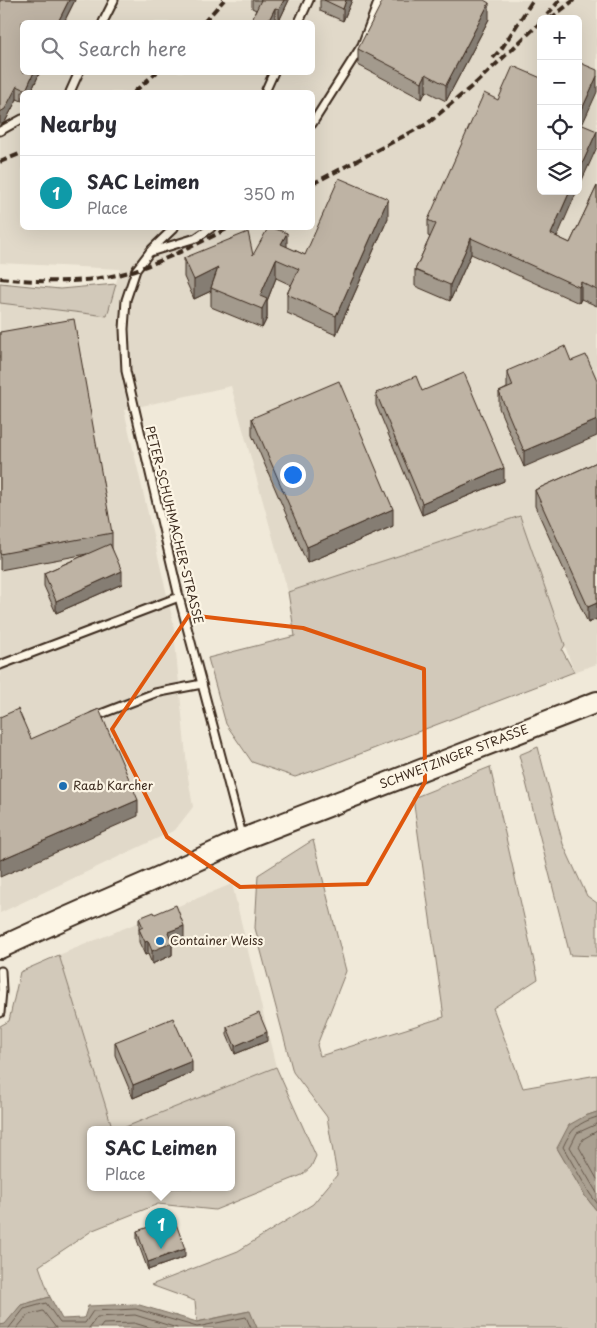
<!DOCTYPE html>
<meta charset="utf-8">
<style>
:root{--surface:#fff;--page:#f7f7f7;--text:#2b2b33;--muted:#7c7c81;--line:#e1e1e2;--accent:#db2777}
body{margin:0;font-family:"Playpen Sans",sans-serif;background:var(--page);color:var(--text)}
.controls{position:absolute;right:15px;top:15px;display:grid;overflow:hidden;border-radius:8px;box-shadow:0 5px 20px #0002}
.controls button{width:45px;height:45px;display:grid;place-items:center;padding:0;border:0;border-bottom:1px solid var(--line);background:var(--surface);color:var(--text);font:25px sans-serif}
.you{position:absolute;left:292px;top:474px;width:18px;height:18px;margin:-12px;border:4px solid #fff;border-radius:50%;background:#1a73e8;box-shadow:0 0 0 8px #1a73e833}
.badge{display:grid;place-items:center;width:32px;height:32px;border-radius:50%;background:var(--accent);color:#fff;font-size:16px;font-weight:700}
.pin{position:absolute;translate:-50% -41px;filter:drop-shadow(0 1px 2px #0008)}
.pin::after{content:'';position:absolute;top:26px;width:18px;height:15px;background:inherit;clip-path:polygon(0 0,100% 0,50% 100%)}
.popup{position:absolute;left:87px;top:1126px;width:148px;height:65px;box-sizing:border-box;display:grid;place-content:center;border-radius:8px;background:var(--surface);filter:drop-shadow(0 1px 4px #0005);font-size:16px;white-space:nowrap;color:var(--muted)}
.popup b{font-size:19px;color:var(--text)}
.popup::after{content:'';position:absolute;left:50%;top:100%;margin-left:-10px;border:10px solid transparent;border-top-color:var(--surface)}
.list{margin:0;padding:0;list-style:none}
h2{display:flex;justify-content:space-between;align-items:center;height:65px;margin:0;padding:0 20px;font-size:21px}
h2 small{font-size:16px;font-weight:400;color:var(--muted)}
.list li{display:grid;grid-template-columns:32px 1fr auto;gap:15px;align-items:center;box-sizing:border-box;height:75px;padding:0 20px;border-top:1px solid var(--line)}
.list b{display:block;font-size:19px;white-space:nowrap}
.list p{margin:0;font-size:16px;white-space:nowrap;color:var(--muted)}
.list em{font-size:16px;font-style:normal;color:var(--muted)}
.icon{flex:none;width:28px;height:28px;fill:none;stroke:currentColor;stroke-width:2;stroke-linecap:round;stroke-linejoin:round}
.map{position:relative;flex:none;width:597px;height:1328px;overflow:hidden}
.search{position:absolute;background:var(--surface);box-shadow:0 5px 20px #0002;left:20px;top:20px;width:295px;height:55px;display:flex;align-items:center;gap:12px;box-sizing:border-box;padding:0 18px;border-radius:8px;color:var(--muted);font-size:19px}
.panel{position:absolute;background:var(--surface);box-shadow:0 5px 20px #0002;left:20px;top:90px;width:295px;height:140px;border-radius:8px}
.map>svg:first-child{display:block}
.built{fill:#e1d9c9;fill-rule:evenodd}
.green{fill:#d2c9ba;stroke:#867a6c}
.water{fill:#aaa091;stroke:#7e7163}
.lines{fill:none;stroke-linecap:round;stroke-linejoin:round}
.shore{stroke:#67594c;stroke-width:1}
.lane-casing{stroke:#3b2a1e;stroke-width:11}
.secondary-casing{stroke:#3b2a1e;stroke-width:24}
.lane{stroke:#fcf5e5;stroke-width:7}
.secondary{stroke:#fcf5e5;stroke-width:20}
.rail{stroke:#3b2a1e;stroke-width:4;stroke-dasharray:8 4;stroke-linecap:butt}
.wall{fill:#a39a8d;stroke:#3b2a1e}
.shaded-wall{fill:#857d73;stroke:#3b2a1e}
.building{fill:#beb3a4;stroke:#3b2a1e}
.marked{fill:none;stroke:#df570d;stroke-width:4;stroke-linejoin:round}
.poi-dot{fill:#1f6fb2;stroke:#fcf5e5;stroke-width:2}
.labels{text-anchor:middle;stroke-width:4.5;stroke-linejoin:round;paint-order:stroke}
.street-label{font-size:12px;fill:#3b2a1e;stroke:#fcf5e5}
.poi-label{font-size:12px;fill:#3b2a1e;stroke:#fcf5e5;text-anchor:start}
</style>
<div class="map">
<svg width="597" height="1328" viewBox="0 0 597 1328">
<rect width="100%" height="100%" fill="#f0e9d9"/>
<filter id="ink" filterUnits="userSpaceOnUse"><feTurbulence type="fractalNoise" baseFrequency=".02" numOctaves="2"/><feDisplacementMap in="SourceGraphic" scale="10" xChannelSelector="R" yChannelSelector="G"/><feConvolveMatrix kernelMatrix="1 2 1 2 8 2 1 2 1" color-interpolation-filters="sRGB"/></filter>
<g filter="url(#ink)">
<g class="built">
<path d="M0,0H597V664L574,672L520,516L288,592L231,386L124,410L173,621L188,777L193,807L175,830L0,913V303L107,315L120,269L0,263ZM541,19H578V191H541ZM22,22H312V72H22ZM22,92H312V228H22Z"/>
<polygon points="232,884 276,1067 118,1130 113,1130 59,955"/>
</g>
<g class="green">
<polygon points="0,283 60,289 116,284 107,316 0,303"/>
<polygon points="520,516 565,645 562,650 574,672 331,765 295,777 252,762 226,724 208,658 295,636 288,592"/>
<polygon points="538,747 563,844 587,896 597,903 597,956 570,955 519,755"/>
<polygon points="490,767 538,979 493,1008 523,1088 597,1075 597,1112 585,1116 557,1148 585,1196 597,1211 597,1328 257,1328 249,1311 197,1322 195,1301 151,1285 238,1251 313,1204 337,1175 327,1117 293,1072 255,928 258,875 313,840 346,971 317,1045 320,1056 444,1017 413,798"/>
<polygon points="59,955 113,1130 91,1130 91,1188 231,1188 231,1130 118,1130 276,1067 316,1156 311,1167 302,1175 215,1210 158,1204 93,1230 39,1266 50,1297 21,1305 5,1325 0,1325 0,1026 9,1021 20,972"/>
</g>
<g class="water">
<polygon points="597,1112 597,1211 585,1196 557,1148 569,1125 585,1116"/>
<polygon points="50,1297 62,1319 84,1318 88,1306 136,1304 197,1322 250,1311 257,1328 0,1328 0,1325 5,1324 21,1305"/>
</g>
<g class="lines">
<g class="shore">
<path d="M597,1117C578,1123 571,1129 563,1147L590,1194L597,1203"/>
<polyline points="597,1124 577,1133 570,1147 597,1193"/>
<polyline points="597,1131 583,1139 579,1147 597,1179"/>
<polyline points="9,1328 24,1309 46,1303 60,1323 85,1323 93,1311 136,1309 197,1327 246,1317 251,1328"/>
<polyline points="17,1328 28,1315 43,1311 56,1328"/>
<polyline points="89,1328 97,1317 135,1315 177,1328"/>
<polyline points="100,1328 103,1324 134,1323 151,1328"/>
</g>
<g class="lane-casing">
<g id="lane">
<polyline points="103,22 114,0"/>
<polyline points="299,22 309,0"/>
<polyline points="70,92 79,72"/>
<polyline points="265,92 274,72"/>
<polyline points="312,124 362,45 379,0"/>
<polyline points="0,131 22,119"/>
<polyline points="174,228 152,249 136,270 126,300 124,329 126,371 179,597 243,839"/>
<polyline points="150,252 196,238 211,228"/>
<polyline points="0,665 179,597"/>
<polyline points="93,717 155,693 202,684"/>
<polyline points="0,1013 2,991 1,971"/>
</g>
</g>
<g class="secondary-casing">
<path id="secondary" d="M0,948C80,910 163,877 243,839L597,702"/>
</g>
<use href="#lane" class="lane"/>
<use href="#secondary" class="secondary"/>
<g class="rail">
<polyline points="547,15 560,0"/>
<polyline points="550,19 574,0"/>
<polyline points="204,22 224,0"/>
<polyline points="493,58 502,48 533,0"/>
<polyline points="134,92 157,72"/>
<polyline points="0,162 22,153"/>
<polyline points="312,184 427,124 477,82 541,22"/>
<path d="M0,278C45,283 95,284 138,269C170,258 199,243 229,228"/>
</g>
</g>
<g class="wall">
<polygon points="0,0 75,0 64,22 22,22 22,72 40,72 31,92 22,92 22,101 17,99 5,122 0,125"/>
<polygon points="252,0 289,0 279,21 275,19 274,22 252,22 252,19 256,10 252,8"/>
<polygon points="320,0 352,0 343,21 320,11"/>
<polygon points="489,19 446,101 426,91 422,99 358,65 358,49"/>
<polygon points="597,186 597,306 581,299 579,303 471,254 450,301 415,286 415,270 430,237 428,236 428,220 557,237 570,243"/>
<polygon points="388,218 336,335 287,313 287,294 291,285 276,278 267,301 267,318 262,328 211,307 211,291 194,299 184,277 184,258 253,255 287,247 305,255"/>
<polygon points="0,332 112,533 112,548 122,584 56,613 44,586 44,573 87,554 0,570"/>
<polygon points="571,361 524,467 499,408 499,392 507,388 507,371"/>
<polygon points="422,391 504,481 422,515 376,405 376,393"/>
<polygon points="252,418 393,526 307,563 252,435"/>
<polygon points="597,462 597,619 588,623 535,506 535,490"/>
<polygon points="155,914 184,939 172,943 172,955 152,964 148,954 145,955 139,942 139,918"/>
<polygon points="227,1027 267,1041 235,1054 227,1035"/>
<polygon points="115,1042 192,1073 133,1098 115,1055"/>
<polygon points="137,1231 185,1257 148,1270 137,1240"/>
</g>
<g class="shaded-wall">
<polygon points="69,0 75,0 64,22 58,22"/>
<polygon points="284,0 289,0 279,21 279,9"/>
<polygon points="346,0 352,0 343,21 343,9"/>
<polygon points="489,3 489,19 446,101 446,85"/>
<polygon points="275,8 275,19 274,22 268,22"/>
<polygon points="34,72 40,72 31,92 26,92 26,90"/>
<polygon points="426,74 426,91 422,99 422,82"/>
<polygon points="597,76 597,92 578,134 578,118"/>
<polygon points="17,86 17,99 5,122 0,125 0,112"/>
<polygon points="597,131 597,147 578,189 578,173"/>
<polygon points="570,191 577,191 551,251 551,234"/>
<polygon points="388,199 388,218 336,335 336,316"/>
<polygon points="287,233 287,252 281,244"/>
<polygon points="471,238 471,254 450,301 450,285"/>
<polygon points="276,259 276,278 267,301 267,318 262,328 262,309 260,296"/>
<polygon points="218,268 211,288 211,291 194,299 194,280"/>
<polygon points="581,282 581,299 579,303 579,287"/>
<polygon points="597,420 597,436 524,467 524,451"/>
<polygon points="504,468 504,481 422,515 422,503"/>
<polygon points="393,509 393,526 307,563 307,547"/>
<polygon points="122,571 122,584 56,613 56,601"/>
<polygon points="597,603 597,619 588,623 588,607"/>
<polygon points="138,800 138,816 0,877 0,860"/>
<polygon points="184,926 184,939 172,943 172,955 152,964 152,951 168,932"/>
<polygon points="148,941 148,954 145,955 145,942"/>
<polygon points="267,1032 267,1041 235,1054 235,1046"/>
<polygon points="192,1061 192,1073 133,1098 133,1085"/>
<polygon points="185,1249 185,1257 148,1270 148,1262"/>
</g>
<g class="building">
<polygon points="0,0 69,0 58,22 22,22 22,72 34,72 26,90 17,86 5,109 0,112"/>
<polygon points="260,0 284,0 279,9 275,8 268,22 261,22 252,19 261,0"/>
<polygon points="324,0 346,0 343,9"/>
<polygon points="383,0 484,0 489,3 446,85 426,74 422,82 358,49"/>
<polygon points="578,62 597,70 597,76 578,118"/>
<polygon points="513,66 541,78 541,191 570,191 551,234 570,243 597,186 597,290 581,282 579,287 471,238 450,285 415,270 436,224 428,220 484,93 498,100"/>
<polygon points="578,123 597,131 578,173"/>
<polygon points="339,178 388,199 336,316 287,294 299,269 276,259 260,296 267,299 262,309 211,288 218,268 194,280 184,258 248,232 253,255 268,228 273,228 287,233 281,244 305,255"/>
<polygon points="74,319 112,533 0,554 0,332"/>
<polygon points="565,346 571,361 586,355 597,380 597,420 524,451 499,392 513,386 507,371"/>
<polygon points="464,373 504,468 422,503 376,393 416,376 422,391"/>
<polygon points="339,381 393,509 307,547 252,418"/>
<polygon points="597,462 597,603 588,607 535,490"/>
<polygon points="110,544 122,571 56,601 44,573"/>
<polygon points="18,709 31,739 99,709 138,800 0,860 0,717"/>
<polygon points="176,905 184,926 168,932 172,943 152,951 148,941 145,942 139,929 143,927 139,918 154,912 155,914"/>
<polygon points="259,1013 267,1032 235,1046 227,1027"/>
<polygon points="173,1018 192,1061 133,1085 115,1042"/>
<polygon points="174,1218 185,1249 148,1262 137,1231"/>
</g>
</g>
<path class="marked" d="M189,615L303,628L424,669L425,782L367,884L240,887L167,837L112,729Z"/>
<g class="poi-dot">
<circle cx="63" cy="786" r="5"/>
<circle cx="160" cy="941" r="5"/>
</g>
<g class="labels">
<g class="street-label">
<text transform="translate(174 525) rotate(76)" y="4">PETER-SCHUHMACHER-STRASSE</text>
<text transform="translate(454 757) rotate(-21)" y="4">SCHWETZINGER STRASSE</text>
</g>
<g class="poi-label">
<text x="73" y="790">Raab Karcher</text>
<text x="170" y="945">Container Weiss</text>
</g>
</g>
</svg>
<div class="controls">
<button>+</button>
<button>−</button>
<button><svg class="icon" aria-label="locate" viewBox="0 0 24 24"><circle cx="12" cy="12" r="6"/><path d="M12 2v4M12 18v4M2 12h4M18 12h4"/></svg></button>
<button><svg class="icon" aria-label="layers" viewBox="0 0 24 24"><path d="M12 4l9 5-9 5-9-5zM3 14l9 5 9-5"/></svg></button>
</div>
<div class="you"></div>
<div class="pin badge" style="left:161px;top:1249px;background:#0f9aa8">1</div>
<div class="popup"><b>SAC Leimen</b>Place</div>
<div class="search"><svg class="icon" aria-label="search" viewBox="0 0 24 24"><circle cx="10" cy="10" r="6"/><path d="M15 15l6 6"/></svg>Search here</div>
<section class="panel">
<h2>Nearby<small></small></h2>
<ul class="list">
<li><span class="badge" style="background:#0f9aa8">1</span><div><b>SAC Leimen</b><p>Place</p></div><em>350 m</em></li>
</ul>
</section>
</div>
